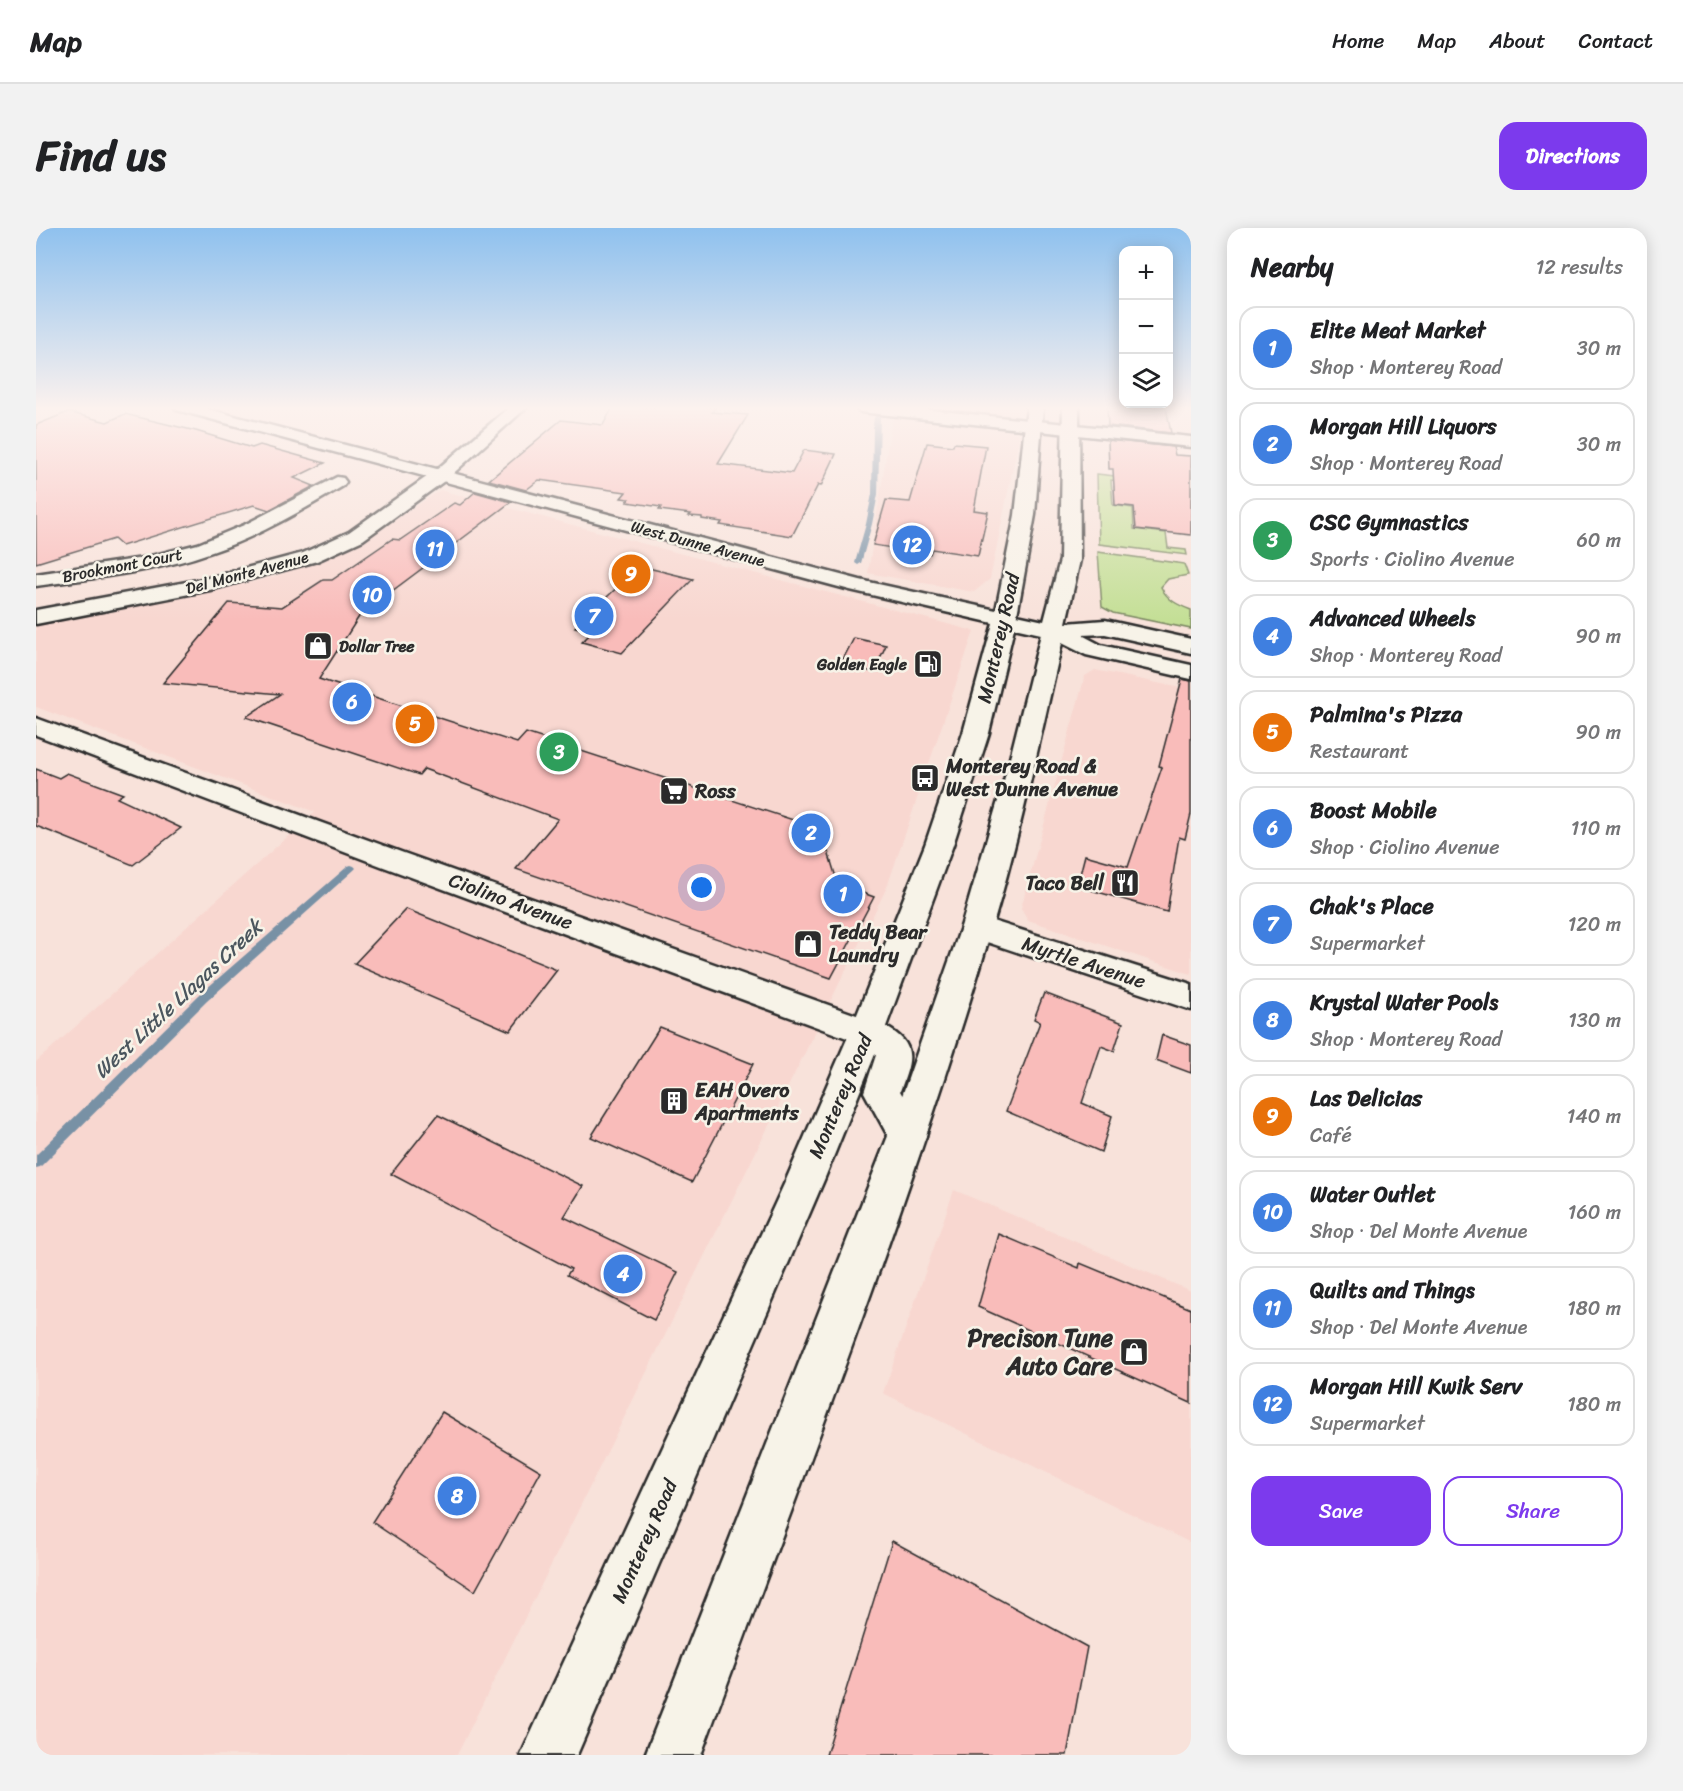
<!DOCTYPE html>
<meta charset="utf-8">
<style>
:root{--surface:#fff;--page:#f2f2f2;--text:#202124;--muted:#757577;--line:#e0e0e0;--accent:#7c3aed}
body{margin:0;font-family:Sriracha,sans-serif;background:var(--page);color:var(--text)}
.controls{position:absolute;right:18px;top:18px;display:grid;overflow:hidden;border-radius:12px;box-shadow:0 3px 15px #0003}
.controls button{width:54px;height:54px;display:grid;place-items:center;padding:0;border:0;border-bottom:2px solid var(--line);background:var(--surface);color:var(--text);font:30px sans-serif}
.you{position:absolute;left:666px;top:660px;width:21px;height:21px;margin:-15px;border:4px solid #fff;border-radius:50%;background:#1a73e8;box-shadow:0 0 0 9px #1a73e833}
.badge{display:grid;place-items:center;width:39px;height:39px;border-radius:50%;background:var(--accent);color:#fff;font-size:20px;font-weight:700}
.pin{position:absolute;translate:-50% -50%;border:3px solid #fff;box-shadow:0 2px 6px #0006}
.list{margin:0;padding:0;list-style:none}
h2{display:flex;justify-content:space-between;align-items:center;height:78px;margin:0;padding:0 24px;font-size:26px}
h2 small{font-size:20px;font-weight:400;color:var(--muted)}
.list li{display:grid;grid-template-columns:39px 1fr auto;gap:18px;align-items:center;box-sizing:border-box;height:84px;margin:0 12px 12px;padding:0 12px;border:2px solid var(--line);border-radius:18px}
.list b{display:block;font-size:22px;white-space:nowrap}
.list p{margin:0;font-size:20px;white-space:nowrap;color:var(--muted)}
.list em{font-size:20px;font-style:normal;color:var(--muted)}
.actions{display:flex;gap:12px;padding:18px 24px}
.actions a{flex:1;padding:14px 0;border:2px solid var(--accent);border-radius:18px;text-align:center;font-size:21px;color:var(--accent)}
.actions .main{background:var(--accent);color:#fff}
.icon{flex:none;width:33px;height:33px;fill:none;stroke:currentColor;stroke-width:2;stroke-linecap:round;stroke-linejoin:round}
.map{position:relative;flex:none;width:1155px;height:1527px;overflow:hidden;border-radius:18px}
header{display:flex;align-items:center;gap:36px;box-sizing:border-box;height:84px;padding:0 30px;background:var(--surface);border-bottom:2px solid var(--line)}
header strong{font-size:28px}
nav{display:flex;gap:33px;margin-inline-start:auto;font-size:21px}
.intro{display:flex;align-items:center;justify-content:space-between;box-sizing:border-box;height:144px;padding:0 36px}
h1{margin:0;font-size:42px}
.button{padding:15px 27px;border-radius:18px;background:var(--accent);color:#fff;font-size:21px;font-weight:700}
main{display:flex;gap:36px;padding:0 36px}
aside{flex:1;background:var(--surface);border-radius:18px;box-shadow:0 3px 15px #0003}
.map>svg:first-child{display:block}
.built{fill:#f8d7d0}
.green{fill:#c4df96;stroke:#788560;stroke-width:1.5}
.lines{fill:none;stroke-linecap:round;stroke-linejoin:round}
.stream{fill:#7891a5;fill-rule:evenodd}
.building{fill:#f9bcba;stroke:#2b2b2b;stroke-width:1.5}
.street-casing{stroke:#2b2b2b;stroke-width:5}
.secondary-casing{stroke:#2b2b2b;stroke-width:5}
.street{fill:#f7f3e8;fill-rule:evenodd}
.secondary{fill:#f7f3e8;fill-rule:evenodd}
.labels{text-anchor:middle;stroke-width:5;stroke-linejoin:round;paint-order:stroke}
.far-street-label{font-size:16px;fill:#2b2b2b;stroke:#f7f3e8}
.far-poi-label{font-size:16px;font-weight:bold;fill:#2b2b2b;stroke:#f7f3e8;text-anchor:start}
.street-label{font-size:20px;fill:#2b2b2b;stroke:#f7f3e8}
.poi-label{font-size:20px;font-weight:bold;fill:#2b2b2b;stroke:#f7f3e8;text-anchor:start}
.water-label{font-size:21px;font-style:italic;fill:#4b565e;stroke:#f7f3e8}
.near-poi-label{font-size:24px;font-weight:bold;fill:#2b2b2b;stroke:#f7f3e8;text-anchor:end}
</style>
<header>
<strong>Map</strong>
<nav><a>Home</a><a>Map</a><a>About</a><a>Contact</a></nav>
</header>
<div class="intro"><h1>Find us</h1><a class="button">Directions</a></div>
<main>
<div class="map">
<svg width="1155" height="1527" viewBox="0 0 1155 1527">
<rect width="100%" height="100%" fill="#f8e2da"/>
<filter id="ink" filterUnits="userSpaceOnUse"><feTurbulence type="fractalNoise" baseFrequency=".0167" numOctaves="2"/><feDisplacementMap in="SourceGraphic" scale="12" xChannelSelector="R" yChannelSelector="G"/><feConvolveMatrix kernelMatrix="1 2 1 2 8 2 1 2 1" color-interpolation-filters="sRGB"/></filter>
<g filter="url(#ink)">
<g class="built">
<polygon points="872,179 983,179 982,187 967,190 871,181"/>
<polygon points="856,190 974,201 984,206 954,351 938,364 832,345"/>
<polygon points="404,262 938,403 851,659 421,1527 0,1527 0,834 279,584 0,479 0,396 166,366 237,349 289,331 332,310"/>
<polygon points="1059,442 1155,462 1155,746 992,692 985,680 1049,448"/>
<polygon points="918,962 1155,1063 1155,1315 847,1165"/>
</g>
<g class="green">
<polygon points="1061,246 1097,250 1097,255 1075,252 1077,277 1097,280 1098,301 1130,305 1132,320 1150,322 1151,327 1063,316"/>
<path d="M1062,324L1148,336L1152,347L1132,351L1125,359C1131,372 1142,377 1155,382V401L1077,385L1066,379Z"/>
</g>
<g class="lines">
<g class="stream">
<polygon points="841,187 844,189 842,266 836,296 825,335 822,337 819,335 830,296 836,266 837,198 838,189"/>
<polygon points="315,637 318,638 320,640 318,642 171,773 4,939 0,940 0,927 163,767 312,638"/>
</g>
</g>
<g class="building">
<polygon points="577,179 680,179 676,184 712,187 682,236 756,245 768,222 800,226 785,258 782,257 756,308 684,297 686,294 666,291 666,289 653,288 655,286 623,282 625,279 591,274 593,271 585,270 590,264 503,252 490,262 453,252 525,192 567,197"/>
<polygon points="1071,179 1130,179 1135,205 1072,198"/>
<polygon points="32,184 71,194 89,186 160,203 216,220 224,217 289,235 258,250 278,258 233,282 218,277 86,318 78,311 0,335 0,197"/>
<polygon points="1072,212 1137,219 1139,227 1155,228 1155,307 1100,301 1098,279 1079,277 1077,241 1073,241"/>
<polygon points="891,215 917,218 918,215 950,218 938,282 952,284 942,328 896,321 894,326 837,317 850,272 874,274"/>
<polygon points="439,264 475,274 324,387 283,451 481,515 490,505 785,601 802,656 838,669 795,750 480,641 522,591 388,541 383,547 210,489 244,466 127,455 193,375 246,379 287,352 296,352 356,311 364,312 418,275 424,277"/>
<polygon points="604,338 657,351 586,425 546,414 556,404 539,399"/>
<polygon points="818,410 850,417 838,444 804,437"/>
<polygon points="1146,451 1155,453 1155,586 1149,611 1143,609 1131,684 1041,658 1049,627 1092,639 1126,539 1123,538"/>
<polygon points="0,541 23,550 31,545 87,566 81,570 145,600 97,637 23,607 0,598"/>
<polygon points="370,681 521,742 474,803 318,736"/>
<polygon points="1008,765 1087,795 1078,823 1065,818 1046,875 1076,888 1065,924 970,883 1004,794 998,791"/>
<polygon points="624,799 717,836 656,954 555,909"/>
<polygon points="1126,807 1155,817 1155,845 1120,832"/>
<polygon points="402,887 547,958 528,989 642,1044 618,1092 531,1047 535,1041 355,946"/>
<polygon points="963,1006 1043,1040 1044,1035 1155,1081 1155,1175 942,1079"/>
<polygon points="406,1184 505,1243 439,1363 336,1294"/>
<polygon points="856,1313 1051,1419 1031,1527 790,1527"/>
</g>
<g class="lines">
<g class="street-casing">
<g id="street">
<polygon points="474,179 491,179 411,251 327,312 281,333 174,362 0,396 0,382 172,350 267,325 313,304 399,243"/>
<polygon points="817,179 867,179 1155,209 1155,219 825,184"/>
<path d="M301,249L307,250L310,254L307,258C265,283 223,308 176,324C120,344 59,350 0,358V346L107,330L162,316L208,297Z"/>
<path d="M0,490L365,624L843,795C880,814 878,827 864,863L890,908L884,919L871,924L858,919L828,864L840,827L819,813L345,638L0,507Z"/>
<polygon points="941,688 1155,756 1155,782 930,707 925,699 930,691"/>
</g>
</g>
<g class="secondary-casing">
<path id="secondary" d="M139,179H164L824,352L960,382L979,287L991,179H1007L999,287L981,387L1008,393L1024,332L1027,179H1043L1044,332L1030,395L1069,392L1155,411V425L1069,406L1046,407L1065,417L1155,437V451L1050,427L1026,415C1004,510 984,607 956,700C873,980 765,1253 665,1527H609L852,908L925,699L971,542L1005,406L978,400L953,505L917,617L848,804L788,952L541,1527H485L750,952L814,804L889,617L927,505L957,395L814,362L141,182Z"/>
</g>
<use href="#street" class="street"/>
<use href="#secondary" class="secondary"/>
</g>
</g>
<linearGradient id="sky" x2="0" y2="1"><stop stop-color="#8fc1ee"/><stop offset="0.46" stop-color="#fcf2ee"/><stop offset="1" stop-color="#fcf2ee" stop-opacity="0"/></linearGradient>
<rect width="1155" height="392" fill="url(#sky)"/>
<defs>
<g id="shop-square" transform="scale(1.5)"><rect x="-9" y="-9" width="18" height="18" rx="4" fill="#2b2b2b" stroke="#f7f3e8"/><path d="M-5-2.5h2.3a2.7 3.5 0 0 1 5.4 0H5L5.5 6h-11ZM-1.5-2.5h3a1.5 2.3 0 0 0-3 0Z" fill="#fff"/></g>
<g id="fuel-square" transform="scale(1.5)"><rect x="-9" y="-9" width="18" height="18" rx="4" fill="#2b2b2b" stroke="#f7f3e8"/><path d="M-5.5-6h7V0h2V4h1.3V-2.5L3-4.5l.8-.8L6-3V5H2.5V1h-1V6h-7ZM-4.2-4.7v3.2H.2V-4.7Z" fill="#fff"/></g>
<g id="bus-square" transform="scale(1.5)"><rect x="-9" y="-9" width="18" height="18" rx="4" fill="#2b2b2b" stroke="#f7f3e8"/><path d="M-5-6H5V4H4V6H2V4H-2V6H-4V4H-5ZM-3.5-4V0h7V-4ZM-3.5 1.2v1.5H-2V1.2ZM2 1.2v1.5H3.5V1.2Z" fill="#fff"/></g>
<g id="supermarket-square" transform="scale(1.5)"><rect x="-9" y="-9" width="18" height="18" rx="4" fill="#2b2b2b" stroke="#f7f3e8"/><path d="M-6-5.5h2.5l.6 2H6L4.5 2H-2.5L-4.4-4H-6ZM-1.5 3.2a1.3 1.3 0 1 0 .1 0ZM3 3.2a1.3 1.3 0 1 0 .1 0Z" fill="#fff"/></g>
<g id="restaurant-square" transform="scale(1.5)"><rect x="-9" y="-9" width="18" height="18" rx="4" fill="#2b2b2b" stroke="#f7f3e8"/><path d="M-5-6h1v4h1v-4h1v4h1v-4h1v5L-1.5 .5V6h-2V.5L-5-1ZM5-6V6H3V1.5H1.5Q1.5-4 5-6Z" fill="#fff"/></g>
<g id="building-square" transform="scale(1.5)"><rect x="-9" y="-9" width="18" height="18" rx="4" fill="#2b2b2b" stroke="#f7f3e8"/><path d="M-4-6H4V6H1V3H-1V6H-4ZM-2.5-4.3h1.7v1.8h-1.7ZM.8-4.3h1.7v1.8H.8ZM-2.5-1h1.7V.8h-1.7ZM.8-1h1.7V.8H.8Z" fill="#fff"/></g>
</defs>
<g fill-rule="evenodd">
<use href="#shop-square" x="282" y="418"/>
<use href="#fuel-square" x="892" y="436"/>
<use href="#bus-square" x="889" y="550"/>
<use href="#supermarket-square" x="638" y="563"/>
<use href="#restaurant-square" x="1089" y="655"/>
<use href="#shop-square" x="772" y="716"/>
<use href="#building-square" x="638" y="873"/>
<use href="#shop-square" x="1098" y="1124"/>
</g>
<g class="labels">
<g class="far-street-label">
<text transform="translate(662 315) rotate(15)" y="6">West Dunne Avenue</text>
<text transform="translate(86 337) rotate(-11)" y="6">Brookmont Court</text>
<text transform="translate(211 344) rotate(-15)" y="6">Del Monte Avenue</text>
</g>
<g class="far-poi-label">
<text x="303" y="424">Dollar Tree</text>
<text x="871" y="442" text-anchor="end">Golden Eagle</text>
</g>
<g class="street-label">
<text transform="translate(962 410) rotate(-77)" y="7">Monterey Road</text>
<text transform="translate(475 673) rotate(20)" y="7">Ciolino Avenue</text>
<text transform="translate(1048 734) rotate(18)" y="7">Myrtle Avenue</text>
<text transform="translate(804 868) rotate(-67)" y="7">Monterey Road</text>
<text transform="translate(608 1313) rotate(-66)" y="7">Monterey Road</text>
</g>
<g class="poi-label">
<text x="910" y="545">Monterey Road &amp;<tspan x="910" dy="23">West Dunne Avenue</tspan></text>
<text x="659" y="570">Ross</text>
<text x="1068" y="662" text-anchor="end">Taco Bell</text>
<text x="793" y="711">Teddy Bear<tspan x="793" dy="23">Laundry</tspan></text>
<text x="659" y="869">EAH Overo<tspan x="659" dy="23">Apartments</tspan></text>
</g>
<g class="water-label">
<text transform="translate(142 771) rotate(-43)" y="7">West Little Llagas Creek</text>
</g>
<g class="near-poi-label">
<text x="1077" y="1118">Precison Tune<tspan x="1077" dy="28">Auto Care</tspan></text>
</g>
</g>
</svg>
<div class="controls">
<button>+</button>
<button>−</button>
<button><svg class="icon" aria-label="layers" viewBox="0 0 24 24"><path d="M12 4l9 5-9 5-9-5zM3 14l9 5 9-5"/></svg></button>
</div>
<div class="you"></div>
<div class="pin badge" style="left:807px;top:666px;background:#3f7fe0">1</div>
<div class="pin badge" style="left:775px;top:605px;background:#3f7fe0">2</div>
<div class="pin badge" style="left:523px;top:524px;background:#2e9e5b">3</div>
<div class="pin badge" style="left:587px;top:1046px;background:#3f7fe0">4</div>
<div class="pin badge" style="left:379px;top:496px;background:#e8710a">5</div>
<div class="pin badge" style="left:316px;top:474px;background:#3f7fe0">6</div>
<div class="pin badge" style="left:558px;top:388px;background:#3f7fe0">7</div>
<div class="pin badge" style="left:421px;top:1268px;background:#3f7fe0">8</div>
<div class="pin badge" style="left:595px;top:346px;background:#e8710a">9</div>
<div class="pin badge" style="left:336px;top:367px;background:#3f7fe0">10</div>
<div class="pin badge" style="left:399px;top:321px;background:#3f7fe0">11</div>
<div class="pin badge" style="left:876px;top:317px;background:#3f7fe0">12</div>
</div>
<aside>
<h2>Nearby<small>12 results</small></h2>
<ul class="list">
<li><span class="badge" style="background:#3f7fe0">1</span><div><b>Elite Meat Market</b><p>Shop · Monterey Road</p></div><em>30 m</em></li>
<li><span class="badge" style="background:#3f7fe0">2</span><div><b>Morgan Hill Liquors</b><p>Shop · Monterey Road</p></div><em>30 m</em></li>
<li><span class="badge" style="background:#2e9e5b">3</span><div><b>CSC Gymnastics</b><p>Sports · Ciolino Avenue</p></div><em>60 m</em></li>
<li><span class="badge" style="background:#3f7fe0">4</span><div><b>Advanced Wheels</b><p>Shop · Monterey Road</p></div><em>90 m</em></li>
<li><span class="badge" style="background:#e8710a">5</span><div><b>Palmina's Pizza</b><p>Restaurant</p></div><em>90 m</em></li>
<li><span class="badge" style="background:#3f7fe0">6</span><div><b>Boost Mobile</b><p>Shop · Ciolino Avenue</p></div><em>110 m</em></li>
<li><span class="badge" style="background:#3f7fe0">7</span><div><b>Chak's Place</b><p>Supermarket</p></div><em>120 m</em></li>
<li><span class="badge" style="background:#3f7fe0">8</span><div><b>Krystal Water Pools</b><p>Shop · Monterey Road</p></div><em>130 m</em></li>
<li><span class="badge" style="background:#e8710a">9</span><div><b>Las Delicias</b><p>Café</p></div><em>140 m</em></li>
<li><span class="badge" style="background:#3f7fe0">10</span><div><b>Water Outlet</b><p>Shop · Del Monte Avenue</p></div><em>160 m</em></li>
<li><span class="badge" style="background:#3f7fe0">11</span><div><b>Quilts and Things</b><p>Shop · Del Monte Avenue</p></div><em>180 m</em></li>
<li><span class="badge" style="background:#3f7fe0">12</span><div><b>Morgan Hill Kwik Serv</b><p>Supermarket</p></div><em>180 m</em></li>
</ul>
<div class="actions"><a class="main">Save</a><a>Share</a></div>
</aside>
</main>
